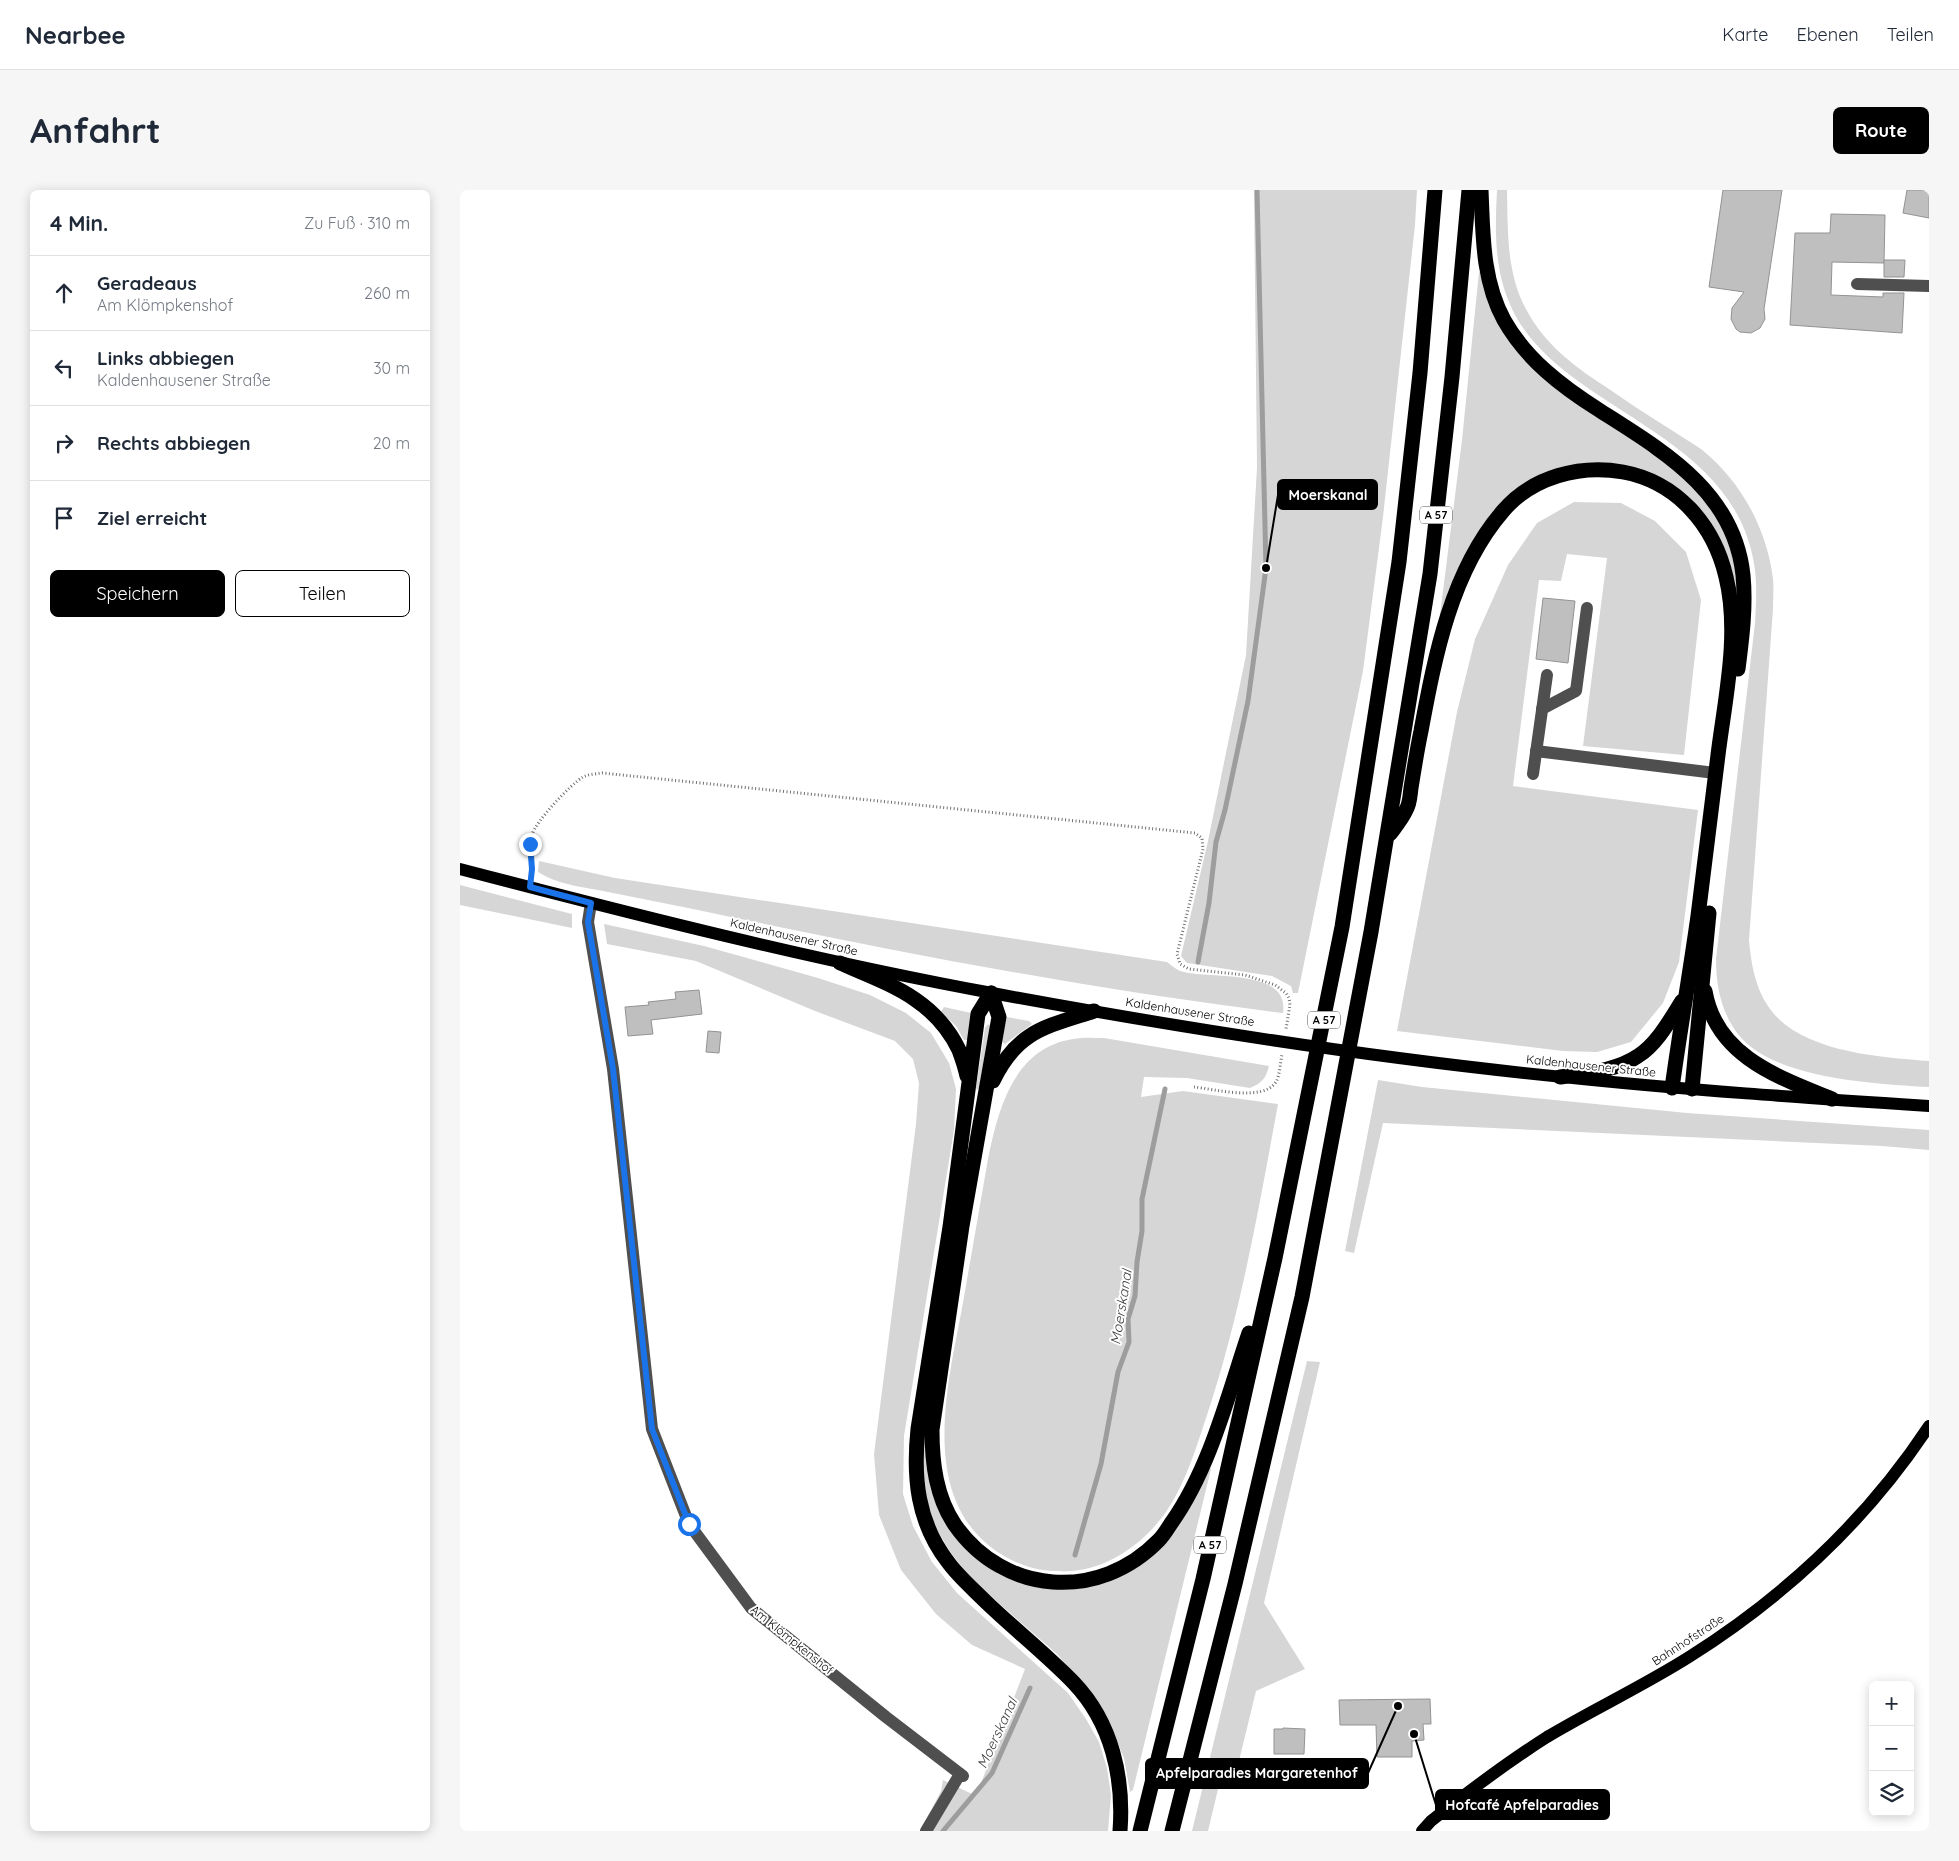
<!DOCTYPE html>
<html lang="de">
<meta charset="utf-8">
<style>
:root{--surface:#fff;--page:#f6f6f7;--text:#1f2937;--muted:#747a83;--line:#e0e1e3;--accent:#000}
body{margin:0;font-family:Quicksand,sans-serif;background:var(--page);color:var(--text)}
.controls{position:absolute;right:15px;bottom:15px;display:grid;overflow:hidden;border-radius:8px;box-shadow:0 2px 12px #0003}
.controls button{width:45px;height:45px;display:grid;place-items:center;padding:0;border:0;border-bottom:1px solid var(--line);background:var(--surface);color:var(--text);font:25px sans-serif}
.stop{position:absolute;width:15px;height:15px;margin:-11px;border:4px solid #1a73e8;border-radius:50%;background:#fff}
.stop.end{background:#1a73e8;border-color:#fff;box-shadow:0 1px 5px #0008}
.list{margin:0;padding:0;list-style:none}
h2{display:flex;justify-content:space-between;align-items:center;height:65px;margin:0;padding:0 20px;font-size:21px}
h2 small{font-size:16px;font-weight:400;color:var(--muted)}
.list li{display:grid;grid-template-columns:32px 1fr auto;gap:15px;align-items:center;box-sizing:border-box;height:75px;padding:0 20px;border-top:1px solid var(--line)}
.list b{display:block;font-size:19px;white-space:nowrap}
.list p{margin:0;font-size:16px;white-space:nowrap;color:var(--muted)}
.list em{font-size:16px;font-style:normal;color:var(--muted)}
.actions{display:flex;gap:10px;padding:15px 20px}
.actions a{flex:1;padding:11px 0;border:1px solid var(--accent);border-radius:8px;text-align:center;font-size:18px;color:var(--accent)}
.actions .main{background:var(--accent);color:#fff}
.icon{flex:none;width:28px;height:28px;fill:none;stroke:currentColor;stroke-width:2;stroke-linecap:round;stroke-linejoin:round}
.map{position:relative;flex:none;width:1469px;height:1641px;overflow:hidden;border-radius:8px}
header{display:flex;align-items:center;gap:30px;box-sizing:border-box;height:70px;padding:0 25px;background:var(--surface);border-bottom:1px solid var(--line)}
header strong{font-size:24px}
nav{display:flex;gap:28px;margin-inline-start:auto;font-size:18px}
.intro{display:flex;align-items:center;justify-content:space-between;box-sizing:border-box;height:120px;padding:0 30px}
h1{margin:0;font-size:35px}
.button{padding:12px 22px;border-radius:8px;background:var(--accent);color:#fff;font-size:18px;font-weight:700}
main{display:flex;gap:30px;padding:0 30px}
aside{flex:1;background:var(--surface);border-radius:8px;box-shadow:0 2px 12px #0003}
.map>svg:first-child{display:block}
.green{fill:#d6d6d6}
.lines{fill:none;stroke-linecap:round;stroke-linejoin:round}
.stream{stroke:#9d9d9d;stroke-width:5}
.building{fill:#bfbfbf;stroke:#939393}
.path{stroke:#717171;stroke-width:3;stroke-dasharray:1 2.5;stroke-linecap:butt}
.minor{stroke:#4f4f4f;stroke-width:12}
.major{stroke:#000;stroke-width:12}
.highway{stroke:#000;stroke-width:15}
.route{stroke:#1a73e8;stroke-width:6}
.labels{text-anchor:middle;stroke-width:4;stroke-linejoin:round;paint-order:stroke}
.shield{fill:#fff;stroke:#4c4c4c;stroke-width:1}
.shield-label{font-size:11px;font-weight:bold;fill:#000}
.street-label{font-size:12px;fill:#000;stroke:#fff}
.water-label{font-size:14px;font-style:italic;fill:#3e3e3e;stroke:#fff}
.leader{fill:none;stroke:#000;stroke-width:2}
.callout-dot{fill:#000;stroke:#fff;stroke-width:2}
.callout{fill:#000;stroke:#000;stroke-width:2}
.callout-label{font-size:14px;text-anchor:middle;font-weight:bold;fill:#fff}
</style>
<header>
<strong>Nearbee</strong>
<nav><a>Karte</a><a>Ebenen</a><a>Teilen</a></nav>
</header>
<div class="intro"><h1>Anfahrt</h1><a class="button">Route</a></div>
<main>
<aside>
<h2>4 Min.<small>Zu Fuß · 310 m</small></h2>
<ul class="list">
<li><svg class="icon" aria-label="ahead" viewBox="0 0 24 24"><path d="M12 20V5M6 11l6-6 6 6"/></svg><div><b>Geradeaus</b><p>Am Klömpkenshof</p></div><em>260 m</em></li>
<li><svg class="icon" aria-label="left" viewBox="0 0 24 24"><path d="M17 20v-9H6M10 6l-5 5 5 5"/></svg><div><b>Links abbiegen</b><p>Kaldenhausener Straße</p></div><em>30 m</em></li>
<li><svg class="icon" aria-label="right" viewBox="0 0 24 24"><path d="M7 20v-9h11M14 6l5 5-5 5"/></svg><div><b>Rechts abbiegen</b></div><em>20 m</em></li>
<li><svg class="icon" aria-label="arrive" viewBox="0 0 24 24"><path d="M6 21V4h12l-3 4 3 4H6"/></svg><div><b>Ziel erreicht</b></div></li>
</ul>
<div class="actions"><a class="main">Speichern</a><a>Teilen</a></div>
</aside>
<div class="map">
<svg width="1469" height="1641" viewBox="0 0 1469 1641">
<rect width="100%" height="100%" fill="#fff"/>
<g class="green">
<polygon points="794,0 957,0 955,35 923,327 903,481 838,803 833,803 831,796 812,786 727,773 721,766 748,651 786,465 797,278"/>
<path d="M1037,0H1047C1048,39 1046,83 1066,119C1083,152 1112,175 1143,195C1166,211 1189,226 1213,241C1222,247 1232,253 1241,259C1281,291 1307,339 1313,389C1314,399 1313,409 1313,419L1289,750C1291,773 1295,797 1308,816C1338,862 1419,867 1469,871V897C1417,894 1312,889 1278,844C1261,822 1256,796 1256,769L1295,433C1296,415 1297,397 1295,380C1282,280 1190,243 1118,191C1090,171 1062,145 1049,112C1034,76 1035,38 1037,0Z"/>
<polygon points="1019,82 1022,83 1039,133 1215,278 1258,327 1275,371 1279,423 1258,348 1174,278 1059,299 980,425 1002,250"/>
<polygon points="1114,312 1161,313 1195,331 1226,362 1241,410 1224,565 1123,556 1147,368 1107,364 1101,391 1079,390 1053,596 1238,620 1219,772 1203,813 1171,852 1137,862 1103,861 937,841 997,522 1015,449 1048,375 1077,333"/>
<path d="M79,671L155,688L707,772C711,775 716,779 720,781C748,790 830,777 823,823C625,799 428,760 233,719C203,713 173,707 143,701C122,697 96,694 78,682Z"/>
<polygon points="0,695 112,724 112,738 0,715"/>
<polygon points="144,734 244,756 358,788 410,805 446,823 471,843 489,873 496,899 494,940 444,1246 443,1304 453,1336 472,1372 497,1403 608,1503 626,1529 639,1552 647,1578 651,1605 648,1641 460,1641 481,1601 483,1590 516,1606 565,1479 512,1455 476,1424 441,1380 419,1325 414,1264 456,934 459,893 453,869 435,851 355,821 236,771 147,754"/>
<polygon points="484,817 511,823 508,850 504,850 496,836 481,822"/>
<polygon points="547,827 569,831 572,834 545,854 541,851"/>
<polygon points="528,834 530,836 519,898 517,900 516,898 525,838"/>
<path d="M644,848L809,876C806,888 802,893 790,898L727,888L684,887L681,907L723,901L818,914C799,1017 781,1122 748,1222C737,1255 726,1293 706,1322C685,1352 650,1378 612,1381C606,1382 598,1381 592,1381C568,1380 543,1368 526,1353C458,1294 491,1182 504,1107C512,1061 520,1015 528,969C538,919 554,858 613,849C623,847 634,848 644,848Z"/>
<polygon points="918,890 962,897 1227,923 1469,940 1469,960 1422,956 923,933 894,1063 885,1061"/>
<polygon points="847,1171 860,1172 804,1413 845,1479 796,1501 778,1575 759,1595 748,1641 732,1641"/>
<polygon points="463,1239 471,1301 483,1329 499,1351 520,1370 539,1384 561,1392 613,1399 634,1396 655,1389 678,1377 721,1330 736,1307 749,1278 751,1279 673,1600 670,1602 664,1568 648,1530 637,1511 597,1464 510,1388 489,1360 475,1336 465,1304 461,1275"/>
</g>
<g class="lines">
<g class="stream">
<polyline points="738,772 749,713 756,652 765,620 788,511 806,378 797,0"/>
<polyline points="615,1365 641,1274 658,1182 669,1152 668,1129 675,1106 677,1072 682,1041 682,1009 705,899"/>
<polyline points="483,1641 532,1583 570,1498"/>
</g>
</g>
<g class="building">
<polygon points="1263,0 1322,0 1304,119 1305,129 1300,138 1291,143 1280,142 1276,139 1271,129 1272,118 1284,102 1249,97"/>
<polygon points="1447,0 1469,0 1469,28 1443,23"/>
<polygon points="1371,24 1425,25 1424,73 1372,72 1371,105 1423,107 1423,103 1444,103 1442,143 1330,135 1335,43 1370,43"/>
<polygon points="1424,70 1445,70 1444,87 1424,87"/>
<polygon points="1083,408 1115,411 1108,473 1076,469"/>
<polygon points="239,800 242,824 191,830 193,844 168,846 165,817 189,815 188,812 216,809 215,802"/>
<polygon points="248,841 261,842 259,863 246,862"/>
<polygon points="970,1509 971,1534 963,1534 964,1550 952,1551 952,1567 917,1567 916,1535 880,1535 879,1510"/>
<polygon points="823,1538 845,1539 844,1564 814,1564 814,1539 823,1539"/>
</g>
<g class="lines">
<g class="path">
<path d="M72,684C73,671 69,658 72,645C75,632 111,594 123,587C129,584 136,584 142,583L735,643L742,648L743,659L717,764L720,774L729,779L785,785L815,795L826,803L829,808L830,815L826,839"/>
<path d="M734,897C754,899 803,912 816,892C820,885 820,873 822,865"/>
</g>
<g class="minor">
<polyline points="1397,94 1469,96"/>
<polyline points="1082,519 1116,501 1127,418"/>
<polyline points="1076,561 1255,583"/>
<polyline points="1073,584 1087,485"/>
<polyline points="131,713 128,732 153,879 192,1239 229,1334 291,1418 426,1527 503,1586"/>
<polyline points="466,1641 500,1584"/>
</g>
<g class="major">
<path d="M0,679C176,725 353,770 532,803C721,838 912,868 1103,887C1225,900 1347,908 1469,916"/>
<path d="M962,1641L971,1631C1009,1601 1046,1573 1087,1547C1134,1519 1183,1496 1229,1467C1324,1407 1407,1330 1469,1236"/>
</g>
<g class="highway">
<path d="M1021,0C1023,44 1022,90 1044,130C1066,169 1101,196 1139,220C1203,261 1274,301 1283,385C1286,416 1282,448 1278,479"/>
<path d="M930,644C935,637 942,629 946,620C950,614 950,605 951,598C954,579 957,560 961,541C975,466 991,381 1043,321C1072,287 1120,274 1163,282C1217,292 1254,335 1266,387C1280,444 1265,508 1258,565C1251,619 1245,673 1238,726C1230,783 1220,840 1212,898"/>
<path d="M380,773C428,794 474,808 499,860C502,868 505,877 507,886"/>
<path d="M1245,801C1256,866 1318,887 1372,909"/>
<path d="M531,803L539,827L502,1036L472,1240C472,1273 476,1307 495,1335C544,1405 639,1412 699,1350C704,1345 708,1338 712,1332C750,1278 768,1205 789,1143"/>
<path d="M531,803L518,824L490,1037L458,1239C453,1287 457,1332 488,1372C498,1386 512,1398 525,1411C554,1439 586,1464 614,1493C652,1533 664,1588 660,1641"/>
<path d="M1100,887C1126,883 1156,881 1178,866C1197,854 1210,830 1222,811"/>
<path d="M533,891C557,841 585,837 634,821"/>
<polyline points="1232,899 1249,723"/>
<polyline points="680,1641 743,1389 815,1068 882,737 939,372 960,183 975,0"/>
<polyline points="712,1641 775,1394 842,1107 911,742 970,384 992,187 1009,0"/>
</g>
</g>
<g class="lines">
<polyline class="route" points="70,654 72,679 70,697 131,713 128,732 153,879 192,1239 229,1334"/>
</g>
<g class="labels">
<g class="shield">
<rect x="960" y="316.5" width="32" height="17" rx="4"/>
<rect x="848" y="821.5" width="32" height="17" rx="4"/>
<rect x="734" y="1346.5" width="32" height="17" rx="4"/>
</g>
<g class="shield-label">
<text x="976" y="329">A 57</text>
<text x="864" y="834">A 57</text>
<text x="750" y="1359">A 57</text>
</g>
<g class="street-label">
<text transform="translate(334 747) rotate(13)" y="4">Kaldenhausener Straße</text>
<text transform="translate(730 822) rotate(9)" y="4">Kaldenhausener Straße</text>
<text transform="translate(1131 876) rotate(6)" y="4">Kaldenhausener Straße</text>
<text transform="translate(332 1450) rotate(39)" y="4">Am Klömpkenshof</text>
<text transform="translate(1228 1450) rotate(-33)" y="4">Bahnhofstraße</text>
</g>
<g class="water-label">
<text transform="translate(661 1117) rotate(-81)" y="5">Moerskanal</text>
<text transform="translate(537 1543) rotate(-65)" y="5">Moerskanal</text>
</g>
</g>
<path class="leader" d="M806 378L818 305M938 1516L908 1583M954 1544L976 1615"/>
<g class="callout-dot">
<circle cx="806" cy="378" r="5"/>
<circle cx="938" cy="1516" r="5"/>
<circle cx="954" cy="1544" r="5"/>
</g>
<g class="callout">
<rect x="818" y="290" width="99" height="29" rx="5"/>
<rect x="686" y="1569" width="222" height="29" rx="5"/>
<rect x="976" y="1600" width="173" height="29" rx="5"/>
</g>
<g class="callout-label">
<text x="868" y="310">Moerskanal</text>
<text x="797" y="1588">Apfelparadies Margaretenhof</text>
<text x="1062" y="1620">Hofcafé Apfelparadies</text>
</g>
</svg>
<div class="controls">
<button>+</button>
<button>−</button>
<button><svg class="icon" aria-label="layers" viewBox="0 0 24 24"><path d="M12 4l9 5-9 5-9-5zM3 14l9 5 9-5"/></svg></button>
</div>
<div class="stop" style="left:229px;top:1334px"></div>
<div class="stop end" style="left:70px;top:654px"></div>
</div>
</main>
